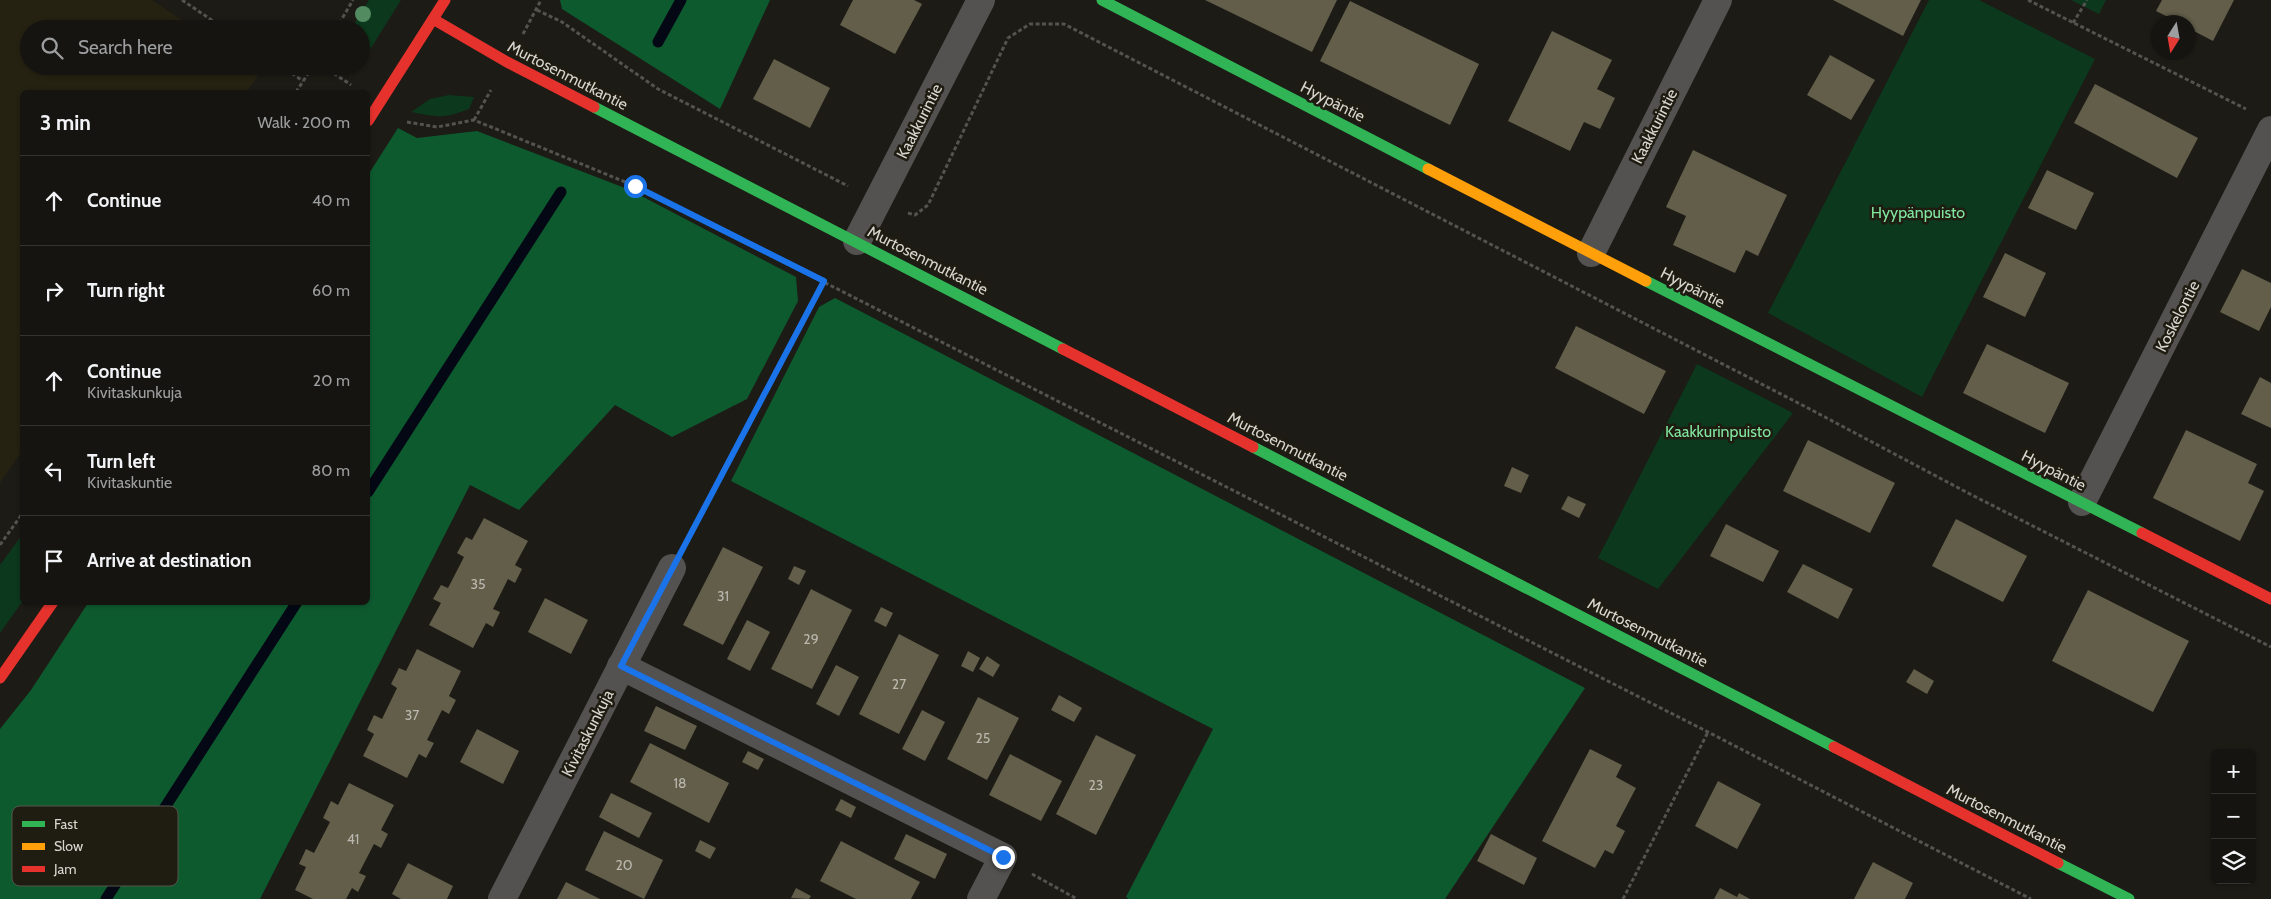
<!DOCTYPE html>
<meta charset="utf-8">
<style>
:root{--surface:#151410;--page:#22211e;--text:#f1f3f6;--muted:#9d9e9f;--line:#343330}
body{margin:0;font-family:Cabin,sans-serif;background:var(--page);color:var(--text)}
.controls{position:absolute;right:15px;bottom:15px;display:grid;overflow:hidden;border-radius:8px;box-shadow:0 1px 4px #0004}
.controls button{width:45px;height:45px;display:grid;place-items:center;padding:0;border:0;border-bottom:1px solid var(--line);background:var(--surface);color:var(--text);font:25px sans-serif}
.compass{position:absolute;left:2151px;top:15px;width:45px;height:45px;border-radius:50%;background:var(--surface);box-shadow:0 1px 4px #0004;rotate:191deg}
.stop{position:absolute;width:15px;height:15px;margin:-11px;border:4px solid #1a73e8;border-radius:50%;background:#fff}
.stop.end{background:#1a73e8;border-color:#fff;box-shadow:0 1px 5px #0008}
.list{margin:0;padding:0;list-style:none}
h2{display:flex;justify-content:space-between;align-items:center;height:65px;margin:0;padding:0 20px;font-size:21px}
h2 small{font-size:16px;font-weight:400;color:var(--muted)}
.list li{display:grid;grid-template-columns:32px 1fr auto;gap:15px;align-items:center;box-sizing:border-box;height:90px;padding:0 20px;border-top:1px solid var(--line)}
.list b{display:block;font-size:19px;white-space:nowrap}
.list p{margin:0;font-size:16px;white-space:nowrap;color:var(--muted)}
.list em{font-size:16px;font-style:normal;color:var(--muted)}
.icon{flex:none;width:28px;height:28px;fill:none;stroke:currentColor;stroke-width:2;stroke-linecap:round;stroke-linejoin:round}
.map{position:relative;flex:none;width:2271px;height:899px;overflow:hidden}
.search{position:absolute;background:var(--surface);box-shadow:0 1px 4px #0004;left:20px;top:20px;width:350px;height:55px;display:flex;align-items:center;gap:12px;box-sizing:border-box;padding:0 18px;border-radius:28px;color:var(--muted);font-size:19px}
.panel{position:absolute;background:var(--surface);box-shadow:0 1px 4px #0004;left:20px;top:90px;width:350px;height:515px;border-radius:8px}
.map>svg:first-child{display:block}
.built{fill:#262212}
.green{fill:#0c381d}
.forest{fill:#0e5a2f}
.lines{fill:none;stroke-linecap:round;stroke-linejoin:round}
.stream{stroke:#030814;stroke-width:11}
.building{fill:#625e4a}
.path{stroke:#545350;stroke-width:3;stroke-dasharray:4 2.5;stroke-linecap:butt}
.street{stroke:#545251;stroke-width:28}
.fast{stroke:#30b455;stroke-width:11}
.slow{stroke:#ff9f0a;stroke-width:11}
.jam{stroke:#e5322d;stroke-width:11}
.tree{fill:#538b61}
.route{stroke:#1a73e8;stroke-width:6}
.labels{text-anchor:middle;stroke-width:5;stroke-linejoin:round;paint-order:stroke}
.number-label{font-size:14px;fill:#bab8ae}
.street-label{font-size:16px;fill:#d8d6cf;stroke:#1f1c12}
.park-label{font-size:16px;fill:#80e79f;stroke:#1f1c12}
.key{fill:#1f1c12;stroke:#56544b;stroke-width:1}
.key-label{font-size:14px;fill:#d8d6cf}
</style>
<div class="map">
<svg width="2271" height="899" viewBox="0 0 2271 899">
<rect width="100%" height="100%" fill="#1c1b15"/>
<polygon class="built" points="0,0 152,0 195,29 29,29 29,66 251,66 260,72 247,92 22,92 22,451 0,483"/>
<g class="green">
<polygon points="369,0 401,0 361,64 361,29 351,29"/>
<polygon points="1929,0 1979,0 2095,59 1922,397 1768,313"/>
<polygon points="2071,0 2106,0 2099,14"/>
<path d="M449,95L474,97L469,109C444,119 437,117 411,112L430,99Z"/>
<polygon points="1697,364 1793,413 1658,589 1598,558"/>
<polygon points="22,535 22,602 0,633 0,565"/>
</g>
<g class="forest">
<polygon points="560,0 770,0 720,109 562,9"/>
<polygon points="398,128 417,138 477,131 630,190 796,277 798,301 747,399 672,437 615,405 519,510 470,485 260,899 0,899 0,729 31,690 88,603 368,602 368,175"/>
<polygon points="835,298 1585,688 1445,899 1129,899 1126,897 1213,729 731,481 819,307"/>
</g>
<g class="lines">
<g class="stream">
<polyline points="658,42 681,0"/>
<polyline points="368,492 561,192"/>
<polyline points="106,899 297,602"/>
</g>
</g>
<g class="building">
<polygon points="853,0 914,0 922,4 895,54 840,25"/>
<polygon points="1205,0 1337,0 1312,52"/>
<polygon points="1833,0 1921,0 1903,36"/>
<polygon points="2162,0 2234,0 2213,41 2188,28 2188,22 2178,22 2156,11"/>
<polygon points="1350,1 1479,64 1450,125 1320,61"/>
<polygon points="1552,31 1612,60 1597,89 1615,98 1600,129 1584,122 1570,151 1508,121"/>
<polygon points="1830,55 1875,80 1851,120 1807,95"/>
<polygon points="774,59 830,88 810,128 753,99"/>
<polygon points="2095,84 2198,138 2177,178 2074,123"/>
<polygon points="1693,150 1787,195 1758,256 1746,250 1735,273 1673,245 1686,216 1666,207"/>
<polygon points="2047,170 2094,193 2076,230 2028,208"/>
<polygon points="2005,253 2046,273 2025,317 1983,297"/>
<polygon points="2242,269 2271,283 2271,307 2259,331 2220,312"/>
<polygon points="1576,326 1666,371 1644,414 1555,368"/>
<polygon points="1987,344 2069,383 2045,433 1963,393"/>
<polygon points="2260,377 2271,383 2271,428 2241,414"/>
<polygon points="2186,430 2257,464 2248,483 2264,491 2240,541 2153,498"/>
<polygon points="1808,440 1895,483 1870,533 1783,491"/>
<polygon points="1512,467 1529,475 1521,493 1504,486"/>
<polygon points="1568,496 1586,504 1579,518 1561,509"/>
<polygon points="484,518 528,541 515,565 522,569 515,583 508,579 493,609 500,612 493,627 486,623 473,648 429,625 441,603 433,599 441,585 448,588 464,557 457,553 466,537 472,540"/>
<polygon points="1956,519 2027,556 2003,602 1932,566"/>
<polygon points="1726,524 1779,551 1763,582 1710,556"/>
<polygon points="723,547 763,567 723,645 683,625"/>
<polygon points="1803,564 1853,589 1838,619 1787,592"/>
<polygon points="794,566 806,571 799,585 788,579"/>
<polygon points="811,589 852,610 812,689 771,669"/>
<polygon points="2088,590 2189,641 2153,712 2052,661"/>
<polygon points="545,598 588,620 571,654 528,632"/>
<polygon points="881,607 893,613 886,627 874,621"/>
<polygon points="747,620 770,632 750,671 727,659"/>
<polygon points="899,634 939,655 899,734 859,714"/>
<polygon points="417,649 461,671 449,696 456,700 449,714 442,710 427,740 434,743 426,758 419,754 407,778 363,756 374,734 367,730 374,715 382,719 397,688 391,684 399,668 406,671"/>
<polygon points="968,651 980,658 973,672 961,666"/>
<polygon points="987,656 1000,665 993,677 979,669"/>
<polygon points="836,665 859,677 839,716 816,704"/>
<polygon points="1914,669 1934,681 1927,694 1906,682"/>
<polygon points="1059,695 1082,708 1074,722 1051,710"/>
<polygon points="978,697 1019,718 987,780 947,759"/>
<polygon points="656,706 697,726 685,750 644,731"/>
<polygon points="922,710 945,722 925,761 902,749"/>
<polygon points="477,729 519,751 503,784 460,762"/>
<polygon points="1096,735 1136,755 1096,835 1056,814"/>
<polygon points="650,743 729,783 709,823 630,782"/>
<polygon points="1590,749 1622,765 1616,777 1636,788 1616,826 1625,831 1613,854 1605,850 1595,868 1542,841"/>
<polygon points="748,751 764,759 758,770 742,762"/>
<polygon points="1010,754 1062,781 1041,821 989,795"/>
<polygon points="1718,781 1761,804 1737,849 1695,826"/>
<polygon points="349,783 394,805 381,830 388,834 381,848 374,844 359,873 366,876 358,892 352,888 346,899 313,899 295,890 306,867 299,864 306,849 314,853 330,822 323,818 331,801 338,805"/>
<polygon points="611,793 652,813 639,838 599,817"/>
<polygon points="841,799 856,807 851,818 835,810"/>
<polygon points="604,831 663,860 644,899 585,870"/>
<polygon points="906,834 947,854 935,879 894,859"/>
<polygon points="1491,834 1537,858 1524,885 1477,861"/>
<polygon points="700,840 716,848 710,859 695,851"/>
<polygon points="841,841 920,882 911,899 856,899 820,881"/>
<polygon points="1873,862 1913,883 1905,899 1854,899"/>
<polygon points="408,863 453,886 447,899 401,899 392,894"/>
<polygon points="566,882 600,899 557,899"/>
<polygon points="796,888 811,896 809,899 791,898"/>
<polygon points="1720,888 1737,897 1739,893 1750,899 1714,899"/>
</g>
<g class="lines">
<g class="path">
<polyline points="182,0 225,29"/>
<polyline points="2028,0 2246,109"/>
<polyline points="537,10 562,22 658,89 848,186"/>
<polyline points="2073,23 2087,0"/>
<polyline points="336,29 353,0"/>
<polyline points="523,34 541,0"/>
<polyline points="281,66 303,81"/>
<polyline points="323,66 351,85"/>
<polyline points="296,92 313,66"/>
<polyline points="474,120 491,90"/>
<polyline points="407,122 437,127 474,120 635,186 1708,732 2031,899"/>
<polyline points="908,213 915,215 928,205 1008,38 1030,24 1064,24 1806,407 1968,493 2271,647"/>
<polyline points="687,539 824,281"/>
<polyline points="0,545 22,514"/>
<polyline points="1032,874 1077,899"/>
<polyline points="1623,899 1708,732"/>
</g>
<g class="street">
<polyline points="857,241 981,0"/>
<polyline points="1591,253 1718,0"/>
<polyline points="2082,502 2271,130"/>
<polyline points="621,666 1003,857 981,899"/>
<polyline points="502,899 672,568"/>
</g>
<g class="fast">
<polyline points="1102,0 1428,169"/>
<polyline points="594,107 1063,349"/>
<polyline points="1646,281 2142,533"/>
<polyline points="1253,447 1834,747"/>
<polyline points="2058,863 2129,899"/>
</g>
<polyline class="slow" points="1428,169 1646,281"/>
<g class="jam">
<polyline points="433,19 507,62 594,107"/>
<polyline points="368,121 445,0"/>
<polyline points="1063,349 1253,447"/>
<polyline points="2142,533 2271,599"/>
<polyline points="0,678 53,602"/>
<polyline points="1834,747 2058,863"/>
</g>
</g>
<circle class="tree" cx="363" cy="14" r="8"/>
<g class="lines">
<polyline class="route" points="635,186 824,281 621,666 1003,857"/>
</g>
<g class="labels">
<g class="number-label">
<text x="478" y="589">35</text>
<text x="723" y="601">31</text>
<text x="811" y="644">29</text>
<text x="899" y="689">27</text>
<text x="412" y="720">37</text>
<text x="983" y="743">25</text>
<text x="680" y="788">18</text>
<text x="1096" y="790">23</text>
<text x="353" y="844">41</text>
<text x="624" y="870">20</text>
</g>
<g class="street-label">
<text transform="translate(568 75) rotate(27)" y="6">Murtosenmutkantie</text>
<text transform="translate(1333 101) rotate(27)" y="6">Hyypäntie</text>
<text transform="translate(919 121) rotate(-63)" y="6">Kaakkurintie</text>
<text transform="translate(1654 126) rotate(-63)" y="6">Kaakkurintie</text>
<text transform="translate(928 260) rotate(27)" y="6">Murtosenmutkantie</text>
<text transform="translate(1693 287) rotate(27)" y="6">Hyypäntie</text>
<text transform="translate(2177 316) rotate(-63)" y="6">Koskelontie</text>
<text transform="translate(1288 446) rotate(27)" y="6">Murtosenmutkantie</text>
<text transform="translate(2054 470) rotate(27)" y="6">Hyypäntie</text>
<text transform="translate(1648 632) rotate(27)" y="6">Murtosenmutkantie</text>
<text transform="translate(587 733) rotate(-63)" y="6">Kivitaskunkuja</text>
<text transform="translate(2007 818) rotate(27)" y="6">Murtosenmutkantie</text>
</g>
<g class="park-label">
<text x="1918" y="218">Hyypänpuisto</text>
<text x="1718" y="437">Kaakkurinpuisto</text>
</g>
</g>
<rect x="12" y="806" width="166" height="80" rx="8" class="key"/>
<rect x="22" y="821" width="23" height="6" fill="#30b455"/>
<rect x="22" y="843" width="23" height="7" fill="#ff9f0a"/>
<rect x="22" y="866" width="23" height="6" fill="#e5322d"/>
<g class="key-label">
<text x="54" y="829">Fast</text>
<text x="54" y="851">Slow</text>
<text x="54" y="874">Jam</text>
</g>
</svg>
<div class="controls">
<button>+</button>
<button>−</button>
<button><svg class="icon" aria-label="layers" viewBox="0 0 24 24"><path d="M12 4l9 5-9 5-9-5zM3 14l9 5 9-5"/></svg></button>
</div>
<svg class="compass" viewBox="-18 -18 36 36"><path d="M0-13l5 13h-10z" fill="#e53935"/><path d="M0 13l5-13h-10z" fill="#9d9e9f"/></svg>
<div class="stop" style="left:635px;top:186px"></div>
<div class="stop end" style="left:1003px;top:857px"></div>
<div class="search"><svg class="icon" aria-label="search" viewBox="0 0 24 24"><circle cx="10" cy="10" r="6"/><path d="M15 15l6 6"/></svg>Search here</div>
<section class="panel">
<h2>3 min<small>Walk · 200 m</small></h2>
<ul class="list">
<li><svg class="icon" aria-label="ahead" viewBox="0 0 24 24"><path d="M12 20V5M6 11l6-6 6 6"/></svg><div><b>Continue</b></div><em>40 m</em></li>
<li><svg class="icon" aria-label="right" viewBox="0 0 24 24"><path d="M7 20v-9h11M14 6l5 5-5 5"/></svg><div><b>Turn right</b></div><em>60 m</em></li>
<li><svg class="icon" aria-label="ahead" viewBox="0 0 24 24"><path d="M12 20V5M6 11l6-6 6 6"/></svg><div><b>Continue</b><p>Kivitaskunkuja</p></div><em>20 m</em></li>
<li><svg class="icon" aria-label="left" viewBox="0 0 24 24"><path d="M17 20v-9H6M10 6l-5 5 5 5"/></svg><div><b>Turn left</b><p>Kivitaskuntie</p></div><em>80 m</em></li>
<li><svg class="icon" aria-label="arrive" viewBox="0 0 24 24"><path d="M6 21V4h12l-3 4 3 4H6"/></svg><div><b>Arrive at destination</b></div></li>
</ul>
</section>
</div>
